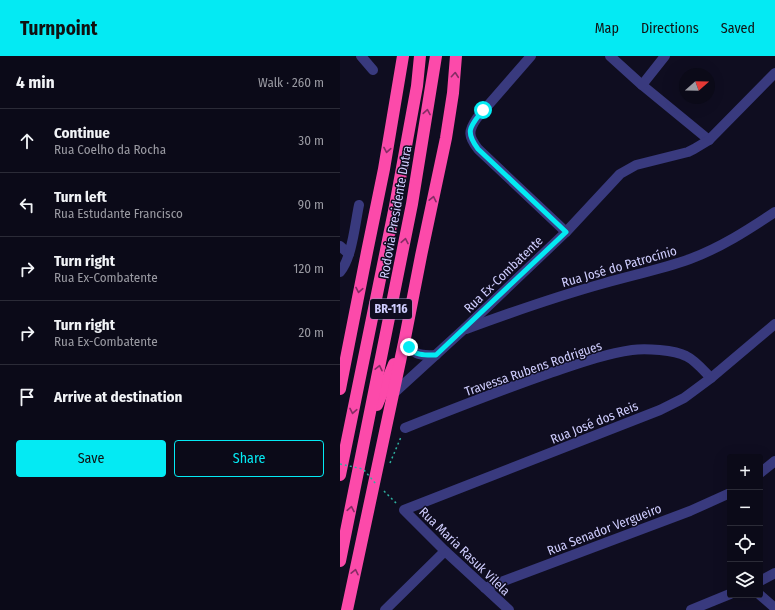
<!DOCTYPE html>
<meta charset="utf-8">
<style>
:root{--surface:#0b0a18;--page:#141321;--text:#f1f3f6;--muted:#9a9aa2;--line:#2b2b37;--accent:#04eaf3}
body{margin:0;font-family:"Fira Sans Condensed",sans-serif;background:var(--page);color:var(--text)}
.controls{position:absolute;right:12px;bottom:12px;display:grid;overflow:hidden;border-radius:4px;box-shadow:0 4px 16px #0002}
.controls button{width:36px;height:36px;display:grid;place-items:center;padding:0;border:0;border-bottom:1px solid var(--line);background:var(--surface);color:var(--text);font:20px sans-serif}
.compass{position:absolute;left:339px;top:12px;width:36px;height:36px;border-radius:50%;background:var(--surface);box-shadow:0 4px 16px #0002;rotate:70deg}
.stop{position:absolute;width:12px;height:12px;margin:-9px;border:3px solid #04eaf3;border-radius:50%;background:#fff}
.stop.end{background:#04eaf3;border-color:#fff;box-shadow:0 1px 4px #0008}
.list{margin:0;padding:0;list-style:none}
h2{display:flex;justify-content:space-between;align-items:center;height:52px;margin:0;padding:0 16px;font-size:17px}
h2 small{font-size:13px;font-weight:400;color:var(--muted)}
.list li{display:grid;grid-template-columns:26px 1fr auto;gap:12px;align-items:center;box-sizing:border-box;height:64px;padding:0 16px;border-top:1px solid var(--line)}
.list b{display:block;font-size:15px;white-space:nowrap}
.list p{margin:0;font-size:13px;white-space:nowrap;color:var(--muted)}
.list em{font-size:13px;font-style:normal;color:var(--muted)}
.actions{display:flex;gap:8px;padding:12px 16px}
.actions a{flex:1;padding:9px 0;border:1px solid var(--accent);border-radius:4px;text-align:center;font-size:14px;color:var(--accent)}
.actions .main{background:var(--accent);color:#111}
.icon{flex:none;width:22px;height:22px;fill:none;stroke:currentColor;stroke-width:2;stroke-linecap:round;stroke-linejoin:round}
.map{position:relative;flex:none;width:435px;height:554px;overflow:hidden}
header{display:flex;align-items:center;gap:24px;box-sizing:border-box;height:56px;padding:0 20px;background:var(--accent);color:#111}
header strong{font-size:19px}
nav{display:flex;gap:22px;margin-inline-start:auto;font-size:14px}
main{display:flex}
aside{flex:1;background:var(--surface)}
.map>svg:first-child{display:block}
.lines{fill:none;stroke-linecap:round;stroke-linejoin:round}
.path{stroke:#2fb0a0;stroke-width:1.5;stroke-dasharray:2 3;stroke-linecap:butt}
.minor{stroke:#393a7e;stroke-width:10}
.highway{stroke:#fc4aaa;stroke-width:12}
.path-bridge{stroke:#2fb0a0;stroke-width:1.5;stroke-dasharray:2 3;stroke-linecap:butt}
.oneway{stroke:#862c65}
.route{stroke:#04eaf3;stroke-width:5}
.labels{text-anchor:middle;stroke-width:3;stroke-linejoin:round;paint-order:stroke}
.shield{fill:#0f0d20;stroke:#9593bb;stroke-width:1}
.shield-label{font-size:12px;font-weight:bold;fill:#cfcdfe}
.street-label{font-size:13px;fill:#cfcdfe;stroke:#0f0d20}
</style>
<header>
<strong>Turnpoint</strong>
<nav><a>Map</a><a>Directions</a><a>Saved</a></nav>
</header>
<main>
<aside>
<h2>4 min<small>Walk · 260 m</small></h2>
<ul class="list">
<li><svg class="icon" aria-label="ahead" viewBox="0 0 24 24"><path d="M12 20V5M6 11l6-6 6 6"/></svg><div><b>Continue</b><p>Rua Coelho da Rocha</p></div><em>30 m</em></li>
<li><svg class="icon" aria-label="left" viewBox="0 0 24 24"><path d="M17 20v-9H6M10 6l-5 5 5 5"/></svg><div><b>Turn left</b><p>Rua Estudante Francisco</p></div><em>90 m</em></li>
<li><svg class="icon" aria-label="right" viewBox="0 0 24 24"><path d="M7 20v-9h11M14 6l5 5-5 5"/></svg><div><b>Turn right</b><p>Rua Ex-Combatente</p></div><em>120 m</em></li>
<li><svg class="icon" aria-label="right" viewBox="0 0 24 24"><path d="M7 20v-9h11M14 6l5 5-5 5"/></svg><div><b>Turn right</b><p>Rua Ex-Combatente</p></div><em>20 m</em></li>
<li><svg class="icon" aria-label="arrive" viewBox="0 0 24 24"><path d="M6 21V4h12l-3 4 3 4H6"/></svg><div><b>Arrive at destination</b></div></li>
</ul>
<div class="actions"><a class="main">Save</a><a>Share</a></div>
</aside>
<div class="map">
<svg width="435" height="554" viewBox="0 0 435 554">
<rect width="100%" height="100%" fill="#0f0d20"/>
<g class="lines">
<g class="path">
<polyline points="50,407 61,381"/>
<polyline points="44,435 57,448"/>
</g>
<g class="minor">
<polyline points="21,0 33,14"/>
<path d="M191,0L137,62C128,75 128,80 138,93L226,176"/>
<polyline points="270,0 302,29 369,84"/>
<polyline points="302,29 325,0"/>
<polyline points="0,190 9,198"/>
<path d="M0,216C12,202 15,168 19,149"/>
<path d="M126,273C172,256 218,240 265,227C293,219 322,213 350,203C380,192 408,174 435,156"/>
<path d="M65,282C73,299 78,300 96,299"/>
<polyline points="54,337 123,274 226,176 280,118 296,109 348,96 354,93 369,84 435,17"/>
<path d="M65,372C113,353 161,334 210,317C237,308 264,298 292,294C305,292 335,294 346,300C355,304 364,315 371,322"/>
<polyline points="420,417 435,405"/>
<polyline points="420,525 435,517"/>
<polyline points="145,532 350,455 390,437"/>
<polyline points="420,539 435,552"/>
<polyline points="45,554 105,495"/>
<polyline points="169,554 105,495 64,454 320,354 344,342 371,322 435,268"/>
<polyline points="351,554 390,538"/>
</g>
<g class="highway">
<polyline points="0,333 27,196 44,113 63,0"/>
<polyline points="37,349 54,308"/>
<polyline points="0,419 55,150 77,30 80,0"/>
<polyline points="0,505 72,148 96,0"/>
<polyline points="7,554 65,282 81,200 106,82 113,37 116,0"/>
</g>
<polyline class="path-bridge" points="0,408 23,413 37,429"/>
</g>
<defs><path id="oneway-chevron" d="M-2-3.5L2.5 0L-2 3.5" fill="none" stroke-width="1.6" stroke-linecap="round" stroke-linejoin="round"/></defs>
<g class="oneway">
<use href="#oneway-chevron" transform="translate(115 19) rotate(-85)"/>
<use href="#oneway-chevron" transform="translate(87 56) rotate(-80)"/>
<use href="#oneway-chevron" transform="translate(47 94) rotate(100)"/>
<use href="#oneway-chevron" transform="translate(93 143) rotate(-78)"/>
<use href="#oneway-chevron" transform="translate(65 185) rotate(-79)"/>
<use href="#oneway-chevron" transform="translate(19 234) rotate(101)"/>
<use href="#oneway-chevron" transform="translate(39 312) rotate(-78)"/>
<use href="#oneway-chevron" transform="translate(13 355) rotate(101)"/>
<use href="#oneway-chevron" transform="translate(11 453) rotate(-79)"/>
<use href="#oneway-chevron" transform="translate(15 516) rotate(-78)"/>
</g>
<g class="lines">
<path class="route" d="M69,291C75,300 86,299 96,299L226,176L138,93C124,74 131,70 143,54"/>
</g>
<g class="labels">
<rect class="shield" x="30" y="243" width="42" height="20" rx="3"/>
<g class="shield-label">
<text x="51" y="257">BR-116</text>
</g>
<g class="street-label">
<text transform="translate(55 156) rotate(-80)" y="5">Rodovia Presidente Dutra</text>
<text transform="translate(279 210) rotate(-16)" y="5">Rua José do Patrocínio</text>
<text transform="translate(163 218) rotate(-44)" y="5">Rua Ex-Combatente</text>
<text transform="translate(193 312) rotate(-19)" y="5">Travessa Rubens Rodrigues</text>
<text transform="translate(254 366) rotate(-22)" y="5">Rua José dos Reis</text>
<text transform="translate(264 473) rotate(-21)" y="5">Rua Senador Vergueiro</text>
<text transform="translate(125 495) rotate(44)" y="5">Rua Maria Rasuk Vilela</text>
</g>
</g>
</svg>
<div class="controls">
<button>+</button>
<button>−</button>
<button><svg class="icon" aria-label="locate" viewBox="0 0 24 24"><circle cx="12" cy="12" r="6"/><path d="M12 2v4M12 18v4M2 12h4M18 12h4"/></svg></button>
<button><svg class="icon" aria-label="layers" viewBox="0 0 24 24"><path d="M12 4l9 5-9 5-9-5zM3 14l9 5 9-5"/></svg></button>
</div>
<svg class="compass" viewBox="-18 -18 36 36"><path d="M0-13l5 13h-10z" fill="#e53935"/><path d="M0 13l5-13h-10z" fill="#9a9aa2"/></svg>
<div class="stop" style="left:143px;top:54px"></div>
<div class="stop end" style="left:69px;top:291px"></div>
</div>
</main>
